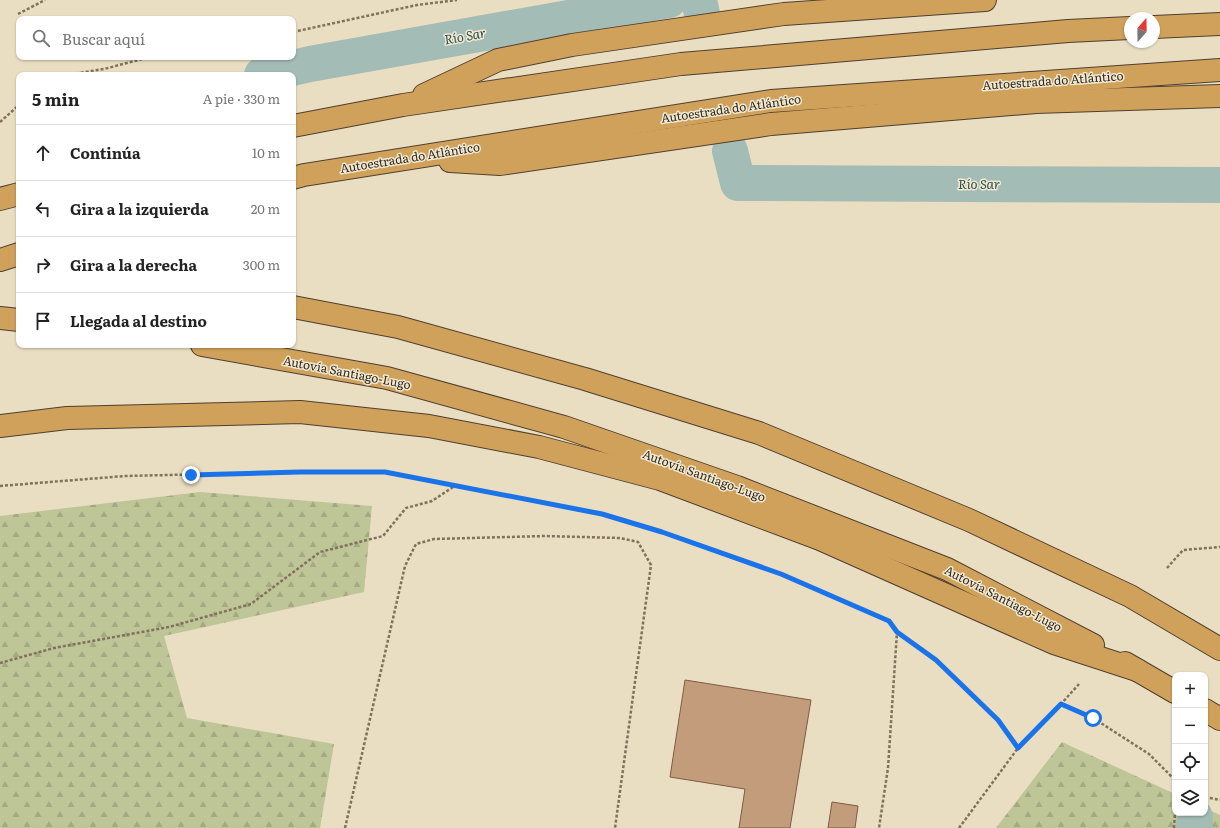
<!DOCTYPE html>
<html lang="es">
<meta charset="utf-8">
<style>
:root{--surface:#fff;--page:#f2f2f2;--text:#222;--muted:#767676;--line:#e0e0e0}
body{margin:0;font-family:Literata,serif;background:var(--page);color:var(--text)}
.controls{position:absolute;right:12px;bottom:12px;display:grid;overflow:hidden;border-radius:8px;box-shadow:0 1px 3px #0004}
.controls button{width:36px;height:36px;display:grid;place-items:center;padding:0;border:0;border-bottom:1px solid var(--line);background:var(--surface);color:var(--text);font:20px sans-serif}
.compass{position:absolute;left:1124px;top:12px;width:36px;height:36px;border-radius:50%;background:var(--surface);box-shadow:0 1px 3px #0004;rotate:20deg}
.stop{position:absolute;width:12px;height:12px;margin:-9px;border:3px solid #1a73e8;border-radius:50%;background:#fff}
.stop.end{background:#1a73e8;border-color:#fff;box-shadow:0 1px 4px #0008}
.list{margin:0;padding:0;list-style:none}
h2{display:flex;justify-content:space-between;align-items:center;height:52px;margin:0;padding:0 16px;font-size:17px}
h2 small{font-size:13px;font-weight:400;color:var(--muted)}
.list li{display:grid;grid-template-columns:26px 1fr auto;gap:12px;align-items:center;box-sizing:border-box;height:56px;padding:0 16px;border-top:1px solid var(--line)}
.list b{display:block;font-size:15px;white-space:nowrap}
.list em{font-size:13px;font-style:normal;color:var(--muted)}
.icon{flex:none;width:22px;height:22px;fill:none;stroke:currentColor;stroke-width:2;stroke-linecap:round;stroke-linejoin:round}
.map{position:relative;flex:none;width:1220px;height:828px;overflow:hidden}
.search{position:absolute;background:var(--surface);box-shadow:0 1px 3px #0004;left:16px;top:16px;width:280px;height:44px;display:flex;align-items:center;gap:10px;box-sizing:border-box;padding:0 14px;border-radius:8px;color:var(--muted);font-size:15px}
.panel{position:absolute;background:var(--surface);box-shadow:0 1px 3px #0004;left:16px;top:72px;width:280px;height:276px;border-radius:8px}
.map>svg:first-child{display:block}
.forest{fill:url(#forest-firs)}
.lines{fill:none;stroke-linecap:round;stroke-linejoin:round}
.river{stroke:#a4bcb6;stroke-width:36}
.building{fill:#c39c7b;stroke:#7d5c43}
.highway-casing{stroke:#4f3f2f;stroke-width:24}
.path{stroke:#81705b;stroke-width:2.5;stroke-dasharray:3 2;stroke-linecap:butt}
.highway{stroke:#d0a15a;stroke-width:22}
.route{stroke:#1a73e8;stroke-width:5}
.labels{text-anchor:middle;stroke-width:3;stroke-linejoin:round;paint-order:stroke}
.street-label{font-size:12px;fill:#32281e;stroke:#f1e9d1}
.water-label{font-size:13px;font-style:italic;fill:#2e504f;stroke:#f1e9d1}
</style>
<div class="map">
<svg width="1220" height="828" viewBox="0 0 1220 828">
<defs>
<pattern id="forest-firs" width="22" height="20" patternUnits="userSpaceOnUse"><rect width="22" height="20" fill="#bec597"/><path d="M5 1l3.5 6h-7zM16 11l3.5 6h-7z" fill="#a4a982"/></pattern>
</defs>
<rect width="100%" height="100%" fill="#e9dec2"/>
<g class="forest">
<polygon points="200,492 372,506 364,592 164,636 187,718 334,744 320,828 0,828 0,516"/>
<polygon points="1062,742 1175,794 1175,813 1205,813 1205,808 1220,815 1220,828 996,828"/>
</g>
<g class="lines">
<g class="river">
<polyline points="699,0 702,14"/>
<polyline points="262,75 310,64 669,0"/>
<polyline points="730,151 738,183 1220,185"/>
<polyline points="1194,828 1195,817"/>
</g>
</g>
<g class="building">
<polygon points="685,680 811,700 790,828 739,828 745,789 670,777"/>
<polygon points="832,802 858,806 855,828 828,828"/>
</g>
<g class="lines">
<g class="highway-casing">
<g id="highway">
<polyline points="1154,27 1220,24"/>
<polyline points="424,95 498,60 572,45 784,14 985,0"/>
<polyline points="293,126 403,105 681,64 1068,31 1130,28"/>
<polyline points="450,161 500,164 771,124 1036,102 1220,96"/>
<polyline points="293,178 304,175 771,101 1220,70"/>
<polyline points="0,199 19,194"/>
<polyline points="0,260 19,254"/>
<polyline points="293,307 398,327 585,379 759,433 969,520 1130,596 1220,649"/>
<polyline points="0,318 19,320"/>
<polyline points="202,345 387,378 564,427 737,487 947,569 1093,645"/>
<polyline points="0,426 67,418 300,412 429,426 539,447 660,479 820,539 1054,643 1137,670"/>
<polyline points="1125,663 1175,692"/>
<polyline points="1205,710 1220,719"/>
</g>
</g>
<g class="path">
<polyline points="18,14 45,0"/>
<polyline points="293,32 417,5 457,0"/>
<polyline points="66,75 104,69 150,57"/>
<polyline points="0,122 19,105"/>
<polyline points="0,486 125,476 300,472 385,472 602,514 662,532 781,574 889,621 897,632 888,768 879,828"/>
<polyline points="1167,568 1183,550 1220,547"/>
<polyline points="898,632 936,660 998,720 1018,748"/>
<polyline points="0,663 54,648 169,627 251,604 320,552 383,536 406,508 432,501 456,485"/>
<polyline points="1061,704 1093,718 1149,754 1175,780"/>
<polyline points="1205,797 1220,800"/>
<polyline points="345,828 405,566 416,544 434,539 545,536 620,538 638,542 651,565 615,828"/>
<polyline points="959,828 1018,748 1061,704 1079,684"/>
<polyline points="1174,828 1175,813"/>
</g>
<use href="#highway" class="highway"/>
</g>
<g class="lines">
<polyline class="route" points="191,475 300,472 385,472 602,514 662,532 781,574 889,621 897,632 936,660 998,720 1018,748 1061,704 1093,718"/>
</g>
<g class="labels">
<g class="street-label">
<text transform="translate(1053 81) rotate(-4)" y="4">Autoestrada do Atlántico</text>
<text transform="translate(731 109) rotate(-8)" y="4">Autoestrada do Atlántico</text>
<text transform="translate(410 158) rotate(-9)" y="4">Autoestrada do Atlántico</text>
<text transform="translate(347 373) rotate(11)" y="4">Autovía Santiago-Lugo</text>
<text transform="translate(704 476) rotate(20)" y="4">Autovía Santiago-Lugo</text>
<text transform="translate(1003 599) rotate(27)" y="4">Autovía Santiago-Lugo</text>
</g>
<g class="water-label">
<text transform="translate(465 36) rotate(-10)" y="5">Río Sar</text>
<text x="979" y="189">Río Sar</text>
</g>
</g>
</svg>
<div class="controls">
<button>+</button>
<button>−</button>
<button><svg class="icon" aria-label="locate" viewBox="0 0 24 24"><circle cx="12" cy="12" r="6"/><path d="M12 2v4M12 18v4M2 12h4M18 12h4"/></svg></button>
<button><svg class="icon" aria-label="layers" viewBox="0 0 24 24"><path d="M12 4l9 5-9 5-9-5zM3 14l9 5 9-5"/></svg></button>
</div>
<svg class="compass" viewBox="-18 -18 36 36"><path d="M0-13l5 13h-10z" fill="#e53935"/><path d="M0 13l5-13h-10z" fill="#767676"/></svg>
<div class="stop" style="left:1093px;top:718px"></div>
<div class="stop end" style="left:191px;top:475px"></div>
<div class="search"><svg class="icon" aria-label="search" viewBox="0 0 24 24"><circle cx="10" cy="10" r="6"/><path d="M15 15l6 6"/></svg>Buscar aquí</div>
<section class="panel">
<h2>5 min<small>A pie · 330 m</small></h2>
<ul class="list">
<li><svg class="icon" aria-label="ahead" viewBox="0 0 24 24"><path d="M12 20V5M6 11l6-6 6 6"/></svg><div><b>Continúa</b></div><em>10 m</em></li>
<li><svg class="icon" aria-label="left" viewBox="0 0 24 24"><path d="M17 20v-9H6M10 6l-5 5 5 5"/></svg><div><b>Gira a la izquierda</b></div><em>20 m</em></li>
<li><svg class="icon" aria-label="right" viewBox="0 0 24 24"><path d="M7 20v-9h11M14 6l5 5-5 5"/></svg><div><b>Gira a la derecha</b></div><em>300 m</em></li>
<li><svg class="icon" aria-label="arrive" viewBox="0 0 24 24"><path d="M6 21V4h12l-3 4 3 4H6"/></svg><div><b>Llegada al destino</b></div></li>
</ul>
</section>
</div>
